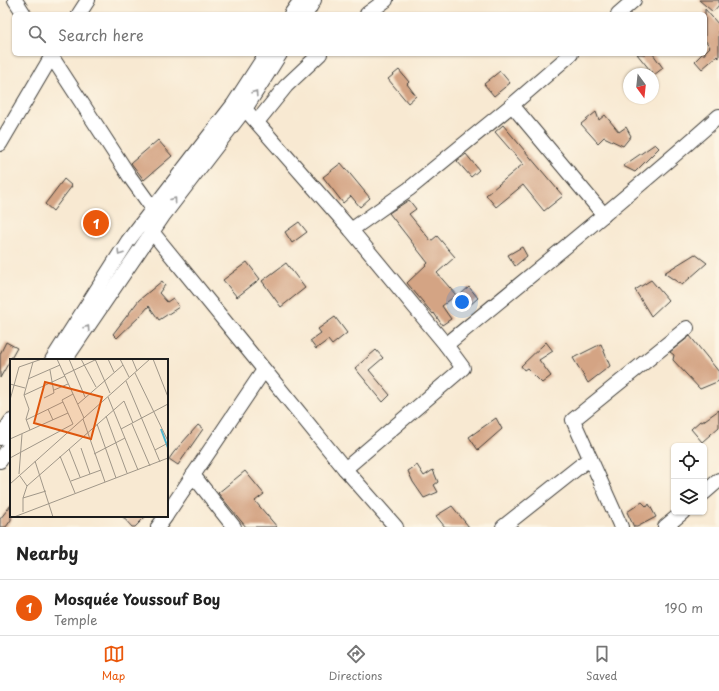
<!DOCTYPE html>
<meta charset="utf-8">
<style>
:root{--surface:#fff;--page:#f2f2f2;--text:#222;--muted:#767676;--line:#e0e0e0;--accent:#ea580c}
body{margin:0;font-family:"Playpen Sans",sans-serif;background:var(--page);color:var(--text)}
.controls{position:absolute;right:12px;bottom:12px;display:grid;overflow:hidden;border-radius:6px;box-shadow:0 1px 3px #0004}
.controls button{width:36px;height:36px;display:grid;place-items:center;padding:0;border:0;border-bottom:1px solid var(--line);background:var(--surface);color:var(--text);font:20px sans-serif}
.compass{position:absolute;left:623px;top:68px;width:36px;height:36px;border-radius:50%;background:var(--surface);box-shadow:0 1px 3px #0004;rotate:165deg}
.you{position:absolute;left:462px;top:302px;width:14px;height:14px;margin:-10px;border:3px solid #fff;border-radius:50%;background:#1a73e8;box-shadow:0 0 0 6px #1a73e833}
.badge{display:grid;place-items:center;width:26px;height:26px;border-radius:50%;background:var(--accent);color:#fff;font-size:13px;font-weight:700}
.pin{position:absolute;translate:-50% -50%;border:2px solid #fff;box-shadow:0 1px 4px #0006}
.list{margin:0;padding:0;list-style:none}
h2{display:flex;justify-content:space-between;align-items:center;height:52px;margin:0;padding:0 16px;font-size:17px}
h2 small{font-size:13px;font-weight:400;color:var(--muted)}
.list li{display:grid;grid-template-columns:26px 1fr auto;gap:12px;align-items:center;box-sizing:border-box;height:56px;padding:0 16px;border-top:1px solid var(--line)}
.list b{display:block;font-size:15px;white-space:nowrap}
.list p{margin:0;font-size:13px;white-space:nowrap;color:var(--muted)}
.list em{font-size:13px;font-style:normal;color:var(--muted)}
.icon{flex:none;width:22px;height:22px;fill:none;stroke:currentColor;stroke-width:2;stroke-linecap:round;stroke-linejoin:round}
.map{position:relative;flex:none;width:719px;height:527px;overflow:hidden}
.search{position:absolute;background:var(--surface);box-shadow:0 1px 3px #0004;left:12px;right:12px;top:12px;height:44px;display:flex;align-items:center;gap:10px;box-sizing:border-box;padding:0 14px;border-radius:6px;color:var(--muted);font-size:15px}
.sheet{height:108px;background:var(--surface)}
nav{display:flex;justify-content:space-around;align-items:center;box-sizing:border-box;height:56px;border-top:1px solid var(--line);background:var(--surface);font-size:11px;color:var(--muted)}
nav a{display:grid;justify-items:center;gap:2px}
nav .on{color:var(--accent)}
.map>svg:first-child{display:block}
.building{fill:#d4a484}
.lines{fill:none;stroke-linecap:round;stroke-linejoin:round}
.minor-casing{stroke:#3d3b37;stroke-width:16}
.minor{stroke:#fff;stroke-width:14}
.oneway{stroke:#999}
.inset-river{fill:none;stroke:#51b6cf;stroke-width:2}
.inset-road{fill:none;stroke:#a09789;stroke-width:1}
.view{fill:#de560d;fill-opacity:0.15;stroke:#de560d;stroke-width:2}
.inset-edge{fill:none;stroke:#1c1c1c;stroke-width:2}
</style>
<div class="map">
<svg width="719" height="527" viewBox="0 0 719 527">
<rect width="100%" height="100%" fill="#fcf5e5"/>
<filter id="ink" filterUnits="userSpaceOnUse"><feTurbulence type="fractalNoise" baseFrequency=".025" numOctaves="2"/><feDisplacementMap in="SourceGraphic" scale="8" xChannelSelector="R" yChannelSelector="G"/><feConvolveMatrix kernelMatrix="1 2 1 2 8 2 1 2 1" color-interpolation-filters="sRGB"/></filter>
<filter id="wash" filterUnits="userSpaceOnUse"><feTurbulence type="fractalNoise" baseFrequency=".012" numOctaves="4" result="noise"/><feDisplacementMap in="SourceGraphic" scale="16" xChannelSelector="R" yChannelSelector="G"/><feGaussianBlur stdDeviation="0.9" result="paint"/><feColorMatrix in="noise" values="0 0 0 0 0 0 0 0 0 0 0 0 0 0 0 0 0 1.4 0 .05"/><feComposite in="paint" operator="in"/></filter>
<g filter="url(#wash)">
<rect width="100%" height="100%" fill="#f8e9d2"/>
<g id="blocks">
<g class="building">
<polygon points="699,0 719,0 719,5 713,12"/>
<polygon points="705,9 719,25 719,58 717,56 702,69 695,61 702,54 705,54 705,52 710,47 705,40"/>
<polygon points="637,54 653,54 663,68 654,75"/>
<polygon points="399,70 409,82 407,84 416,96 408,103 388,79"/>
<polygon points="500,71 510,83 494,96 484,84"/>
<polygon points="596,112 599,120 605,115 619,132 626,127 631,136 623,146 604,137 598,143 581,124"/>
<polygon points="503,125 563,196 544,211 523,185 496,207 486,195 523,164 495,132"/>
<polygon points="158,140 172,156 144,180 131,163"/>
<polygon points="655,144 659,148 635,172 623,166"/>
<polygon points="466,154 479,170 471,177 457,161"/>
<polygon points="341,163 370,198 360,207 351,196 343,203 323,177"/>
<polygon points="64,179 72,186 53,211 45,204"/>
<polygon points="409,200 416,209 409,214 431,241 437,236 455,257 437,273 456,295 442,306 451,319 442,325 434,313 433,314 407,283 428,263 389,213"/>
<polygon points="299,222 307,232 292,243 285,232"/>
<polygon points="522,247 527,256 515,266 508,255"/>
<polygon points="695,254 707,263 682,285 664,273"/>
<polygon points="247,262 260,279 237,297 223,280"/>
<polygon points="286,263 305,288 281,307 262,281"/>
<polygon points="651,280 668,300 651,316 635,290"/>
<polygon points="162,281 165,285 159,293 167,302 173,298 179,307 159,320 149,306 140,316 117,338 113,334 139,300"/>
<polygon points="469,287 478,298 470,305 461,294"/>
<polygon points="335,317 347,333 332,345 328,340 316,349 310,341 321,333 318,329"/>
<polygon points="690,336 719,372 719,381 700,389 673,360 674,355 670,352"/>
<polygon points="6,342 17,348 0,378 0,354"/>
<polygon points="546,342 553,351 539,360 551,376 542,383 527,368 524,370 521,366"/>
<polygon points="601,344 610,366 588,383 573,358"/>
<polygon points="376,350 383,358 369,370 390,395 383,402 355,368"/>
<polygon points="719,410 719,427 702,442 691,429 700,421 702,422"/>
<polygon points="496,418 502,429 478,450 469,437"/>
<polygon points="198,425 203,429 178,465 169,459 174,452"/>
<polygon points="417,465 424,476 433,470 438,482 434,485 438,492 424,498 413,482 408,471"/>
<polygon points="245,471 264,494 255,501 277,527 246,527 218,493"/>
<polygon points="642,502 647,507 649,504 656,517 637,527 634,527 627,512"/>
<polygon points="11,505 11,520 6,527 0,527 0,519"/>
<polygon points="452,506 469,527 445,527 436,516"/>
<polygon points="122,516 146,516 135,527 132,527"/>
</g>
</g>
</g>
<g filter="url(#ink)">
<use href="#blocks" fill-opacity="0" stroke="#3d3b37" stroke-width="1"/>
<g class="lines">
<g class="minor-casing">
<g id="minor">
<polyline points="15,0 24,14"/>
<polyline points="79,14 88,0"/>
<polyline points="291,14 301,0"/>
<polyline points="306,14 314,0"/>
<polyline points="367,14 386,0"/>
<polyline points="618,14 634,0"/>
<polyline points="50,54 130,177 153,209"/>
<polyline points="512,105 604,215"/>
<polyline points="245,109 351,230 446,345 463,368 345,469"/>
<polyline points="257,122 286,86 320,54"/>
<polyline points="0,144 53,54"/>
<polyline points="144,222 345,469 396,527"/>
<polyline points="351,230 409,189 512,105 571,54"/>
<path d="M446,345C538,269 631,195 719,116"/>
<polyline points="52,360 128,241 233,105 266,54"/>
<polyline points="65,360 163,216 245,109 280,54"/>
<polyline points="0,438 11,421"/>
<polyline points="0,461 11,444"/>
<polyline points="193,475 234,527"/>
<polyline points="704,493 719,480"/>
<polyline points="167,514 264,370"/>
<polyline points="158,527 166,516"/>
<polyline points="503,527 590,458"/>
<polyline points="621,527 573,420 687,328"/>
<polyline points="665,527 683,512"/>
</g>
</g>
<use href="#minor" class="minor"/>
</g>
<defs><path id="oneway-chevron" d="M-2-3.5L2.5 0L-2 3.5" fill="none" stroke-width="1.6" stroke-linecap="round" stroke-linejoin="round"/></defs>
<g class="oneway">
<use href="#oneway-chevron" transform="translate(255 93) rotate(-57)"/>
<use href="#oneway-chevron" transform="translate(174 200) rotate(-53)"/>
<use href="#oneway-chevron" transform="translate(120 253) rotate(123)"/>
<use href="#oneway-chevron" transform="translate(87 328) rotate(-56)"/>
</g>
</g>
<g transform="translate(10 359)">
<rect width="158" height="158" fill="#f8e9d2"/>
<path class="inset-river" d="M151,70L158,89"/>
<path class="inset-road" d="M47,0L74,59M59,0L75,38M71,0L86,28M85,0L100,34M98,0L104,13M110,0L119,18M122,0L127,12M143,0L158,38M125,14L158,82M54,16L87,0M18,20L50,6M116,22L150,103M0,25L15,29M44,31L58,25M14,36L55,17M98,38L128,111M34,39L44,34L40,11M0,41L9,8L32,0M68,45L113,6M38,50L43,61M96,57L117,114M73,60L95,123M16,61L53,43M63,65L52,41L63,35M87,65L106,119M122,65L140,107M111,70L158,45M20,71L16,60L19,50L14,36L23,3M0,80L58,54M71,89L80,115M59,90L70,118M145,91L158,84M84,95L115,79M50,97L65,134M0,99L63,65M25,102L43,158M9,115L12,75M10,117L17,127M61,122L91,111M0,125L140,0M13,139L36,132M13,153V139L17,127L114,42L123,64M4,158L158,99"/>
<path class="view" d="M35,23L92,38L81,80L24,64Z"/>
<rect width="158" height="158" class="inset-edge"/>
</g>
</svg>
<div class="controls">
<button><svg class="icon" aria-label="locate" viewBox="0 0 24 24"><circle cx="12" cy="12" r="6"/><path d="M12 2v4M12 18v4M2 12h4M18 12h4"/></svg></button>
<button><svg class="icon" aria-label="layers" viewBox="0 0 24 24"><path d="M12 4l9 5-9 5-9-5zM3 14l9 5 9-5"/></svg></button>
</div>
<svg class="compass" viewBox="-18 -18 36 36"><path d="M0-13l5 13h-10z" fill="#e53935"/><path d="M0 13l5-13h-10z" fill="#767676"/></svg>
<div class="you"></div>
<div class="pin badge" style="left:96px;top:223px">1</div>
<div class="search"><svg class="icon" aria-label="search" viewBox="0 0 24 24"><circle cx="10" cy="10" r="6"/><path d="M15 15l6 6"/></svg>Search here</div>
</div>
<section class="sheet">
<h2>Nearby<small></small></h2>
<ul class="list">
<li><span class="badge">1</span><div><b>Mosquée Youssouf Boy</b><p>Temple</p></div><em>190 m</em></li>
</ul>
</section>
<nav>
<a class="on"><svg class="icon" aria-label="map" viewBox="0 0 24 24"><path d="M3 6l6-2 6 2 6-2v14l-6 2-6-2-6 2zM9 4v14M15 6v14"/></svg>Map</a>
<a><svg class="icon" aria-label="directions" viewBox="0 0 24 24"><path d="M12 3l9 9-9 9-9-9zM9 14v-3h6M13 9l2 2-2 2"/></svg>Directions</a>
<a><svg class="icon" aria-label="saved" viewBox="0 0 24 24"><path d="M7 4h10v16l-5-4-5 4z"/></svg>Saved</a>
</nav>
